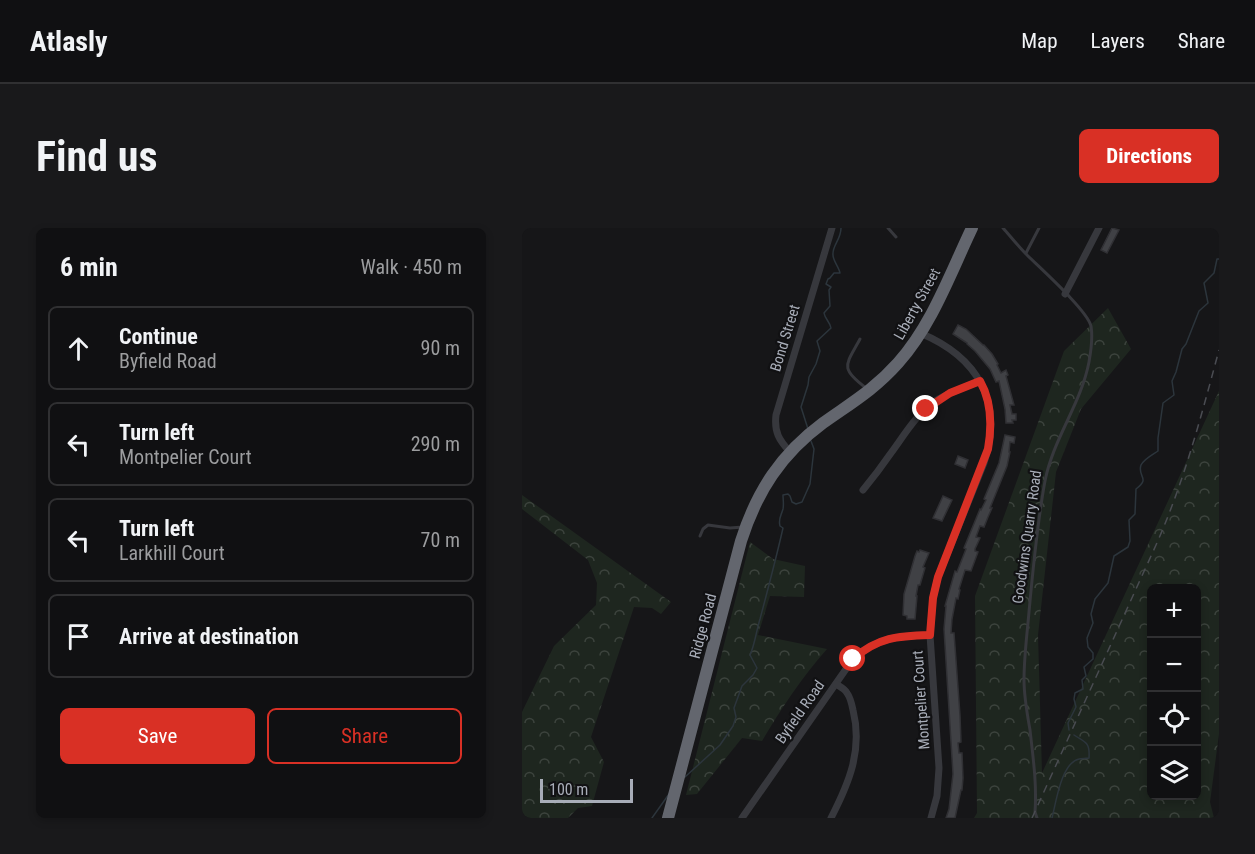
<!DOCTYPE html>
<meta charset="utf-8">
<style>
:root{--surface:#101012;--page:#19191b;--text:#f1f3f6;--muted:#9c9d9f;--line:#303032;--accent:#d93025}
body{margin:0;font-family:"Roboto Condensed",sans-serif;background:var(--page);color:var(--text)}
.controls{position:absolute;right:18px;bottom:18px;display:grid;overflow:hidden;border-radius:9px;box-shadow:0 3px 9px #0003}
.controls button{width:54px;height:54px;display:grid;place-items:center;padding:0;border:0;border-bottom:2px solid var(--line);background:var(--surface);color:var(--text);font:30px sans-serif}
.scale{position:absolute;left:18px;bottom:15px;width:93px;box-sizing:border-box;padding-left:6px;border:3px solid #a8adb8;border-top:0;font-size:16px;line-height:21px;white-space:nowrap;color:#a8adb8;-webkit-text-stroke:4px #111113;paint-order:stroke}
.stop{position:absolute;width:18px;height:18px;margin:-14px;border:4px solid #d93025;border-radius:50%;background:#fff}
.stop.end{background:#d93025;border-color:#fff;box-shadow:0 2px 6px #0008}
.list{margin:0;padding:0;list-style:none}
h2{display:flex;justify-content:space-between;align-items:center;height:78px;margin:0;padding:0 24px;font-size:26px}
h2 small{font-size:20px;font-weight:400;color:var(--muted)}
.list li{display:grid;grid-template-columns:39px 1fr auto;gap:18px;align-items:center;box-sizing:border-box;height:84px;margin:0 12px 12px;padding:0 12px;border:2px solid var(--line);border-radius:9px}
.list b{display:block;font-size:22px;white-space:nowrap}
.list p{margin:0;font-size:20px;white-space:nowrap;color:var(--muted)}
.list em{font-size:20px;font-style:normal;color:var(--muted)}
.actions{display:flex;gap:12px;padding:18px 24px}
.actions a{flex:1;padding:14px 0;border:2px solid var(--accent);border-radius:9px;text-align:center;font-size:21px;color:var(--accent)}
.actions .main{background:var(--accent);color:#fff}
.icon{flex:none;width:33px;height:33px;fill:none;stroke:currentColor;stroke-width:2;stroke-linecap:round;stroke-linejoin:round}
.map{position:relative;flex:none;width:697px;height:590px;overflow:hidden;border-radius:9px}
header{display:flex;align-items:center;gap:36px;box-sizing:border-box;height:84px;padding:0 30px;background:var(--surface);border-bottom:2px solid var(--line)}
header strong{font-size:28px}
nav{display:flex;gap:33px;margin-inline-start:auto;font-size:21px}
.intro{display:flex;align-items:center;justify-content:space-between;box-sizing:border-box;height:144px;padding:0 36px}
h1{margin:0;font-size:42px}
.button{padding:15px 27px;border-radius:9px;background:var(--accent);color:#fff;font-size:21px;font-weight:700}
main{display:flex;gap:36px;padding:0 36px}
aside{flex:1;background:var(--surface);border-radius:9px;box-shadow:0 3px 9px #0003}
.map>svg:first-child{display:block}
.forest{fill:url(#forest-crowns);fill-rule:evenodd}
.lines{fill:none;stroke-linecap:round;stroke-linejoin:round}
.stream{stroke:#2c353c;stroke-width:1.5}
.building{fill:#404145;stroke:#303034;stroke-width:1.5}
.lane{stroke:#37383d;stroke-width:3}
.street{stroke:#37383d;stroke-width:7}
.highway{stroke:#63666e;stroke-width:12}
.rail{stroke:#4a4c52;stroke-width:1.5;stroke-dasharray:8 6;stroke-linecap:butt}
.route{stroke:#d93025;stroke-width:8}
.labels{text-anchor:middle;stroke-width:4.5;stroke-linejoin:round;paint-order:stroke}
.street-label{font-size:15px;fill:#a8adb8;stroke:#111113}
</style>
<header>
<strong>Atlasly</strong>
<nav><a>Map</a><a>Layers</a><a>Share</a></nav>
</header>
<div class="intro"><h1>Find us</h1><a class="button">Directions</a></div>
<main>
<aside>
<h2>6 min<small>Walk · 450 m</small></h2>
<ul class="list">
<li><svg class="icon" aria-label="ahead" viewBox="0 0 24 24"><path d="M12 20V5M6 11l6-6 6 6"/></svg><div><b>Continue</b><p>Byfield Road</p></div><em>90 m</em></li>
<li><svg class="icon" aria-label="left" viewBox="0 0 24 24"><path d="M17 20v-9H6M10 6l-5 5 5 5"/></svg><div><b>Turn left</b><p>Montpelier Court</p></div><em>290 m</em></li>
<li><svg class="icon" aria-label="left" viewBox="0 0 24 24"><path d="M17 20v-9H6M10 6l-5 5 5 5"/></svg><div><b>Turn left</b><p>Larkhill Court</p></div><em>70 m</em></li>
<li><svg class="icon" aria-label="arrive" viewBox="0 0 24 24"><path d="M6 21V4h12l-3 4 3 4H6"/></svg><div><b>Arrive at destination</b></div></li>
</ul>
<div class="actions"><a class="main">Save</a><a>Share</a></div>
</aside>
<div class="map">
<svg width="697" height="590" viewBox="0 0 697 590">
<defs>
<pattern id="forest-crowns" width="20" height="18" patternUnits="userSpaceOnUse" patternTransform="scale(1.5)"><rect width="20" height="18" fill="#1e261f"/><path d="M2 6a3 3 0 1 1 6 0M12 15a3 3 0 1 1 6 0" fill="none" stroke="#3c433d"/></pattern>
</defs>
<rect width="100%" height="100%" fill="#161618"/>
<g class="forest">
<path d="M586,80L609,121L559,181L534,244L516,407L520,545L697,163V506L688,574L692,590H452L455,585L453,368L542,123ZM630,361H674V568H630Z"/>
<polygon points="0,267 149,374 139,386 130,380 112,379 69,509 82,534 70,578 56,580 46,590 0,590 0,484 32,418 74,377 75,355 66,332 0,281"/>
<path d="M228,314L251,331L283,338L282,369L248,368L236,407L305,421C280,449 259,481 240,513L220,510L175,566L164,567Z"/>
</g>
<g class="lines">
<g class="stream">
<path d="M286,201L279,179L286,157L287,149L294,136L298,123L295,113L309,100C308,94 303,91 302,85L308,78L307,62L309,59L304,56L306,51L308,50L312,45H318C317,39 311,33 311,27C310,17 319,12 319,0"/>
<path d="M547,502L546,495L554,479L552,471L553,465L561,461L560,452L564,448L562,439L571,431V425L566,419L565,410L571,395L569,386L573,371L586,355L592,328L606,319L608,313L607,292L613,286L614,261C629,250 615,249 619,237C622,231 630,227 636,223V210L641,175L652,167L650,153L654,144L660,121L664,116L677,83L686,75L682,55L692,45L695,31H697"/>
<path d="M163,549L198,517L211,498L214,489L212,480L220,458L231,447L235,440L228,427C233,416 234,404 238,391C246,361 254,331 261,300L258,298C256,291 259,288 261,281C262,277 261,271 261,267L266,266L268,268L270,274L274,276L280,274L288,256L292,221L289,213"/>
<polyline points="130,590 147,566"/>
<path d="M530,590C534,575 539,535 557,531C560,530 563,531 567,530C568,514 564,515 552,507"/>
</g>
</g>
<g class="building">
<polygon points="590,0 597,2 585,25 579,22"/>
<polygon points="436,97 444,101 461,117 462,117 470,126 476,136 475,137 479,145 484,142 486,147 484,148 492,177 488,177 490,186 494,186 494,192 490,192 491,195 484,195 483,181 477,153 474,154 468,141 453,123 445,116 445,115 431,106"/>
<polygon points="483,207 493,209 492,215 488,214 487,224 488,224 485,238 468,280 470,280 466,289 462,299 458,298 454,309 458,310 453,321 453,323 456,324 449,343 443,342 437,361 438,362 436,371 434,370 430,391 429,405 432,405 438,487 439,514 436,515 437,525 440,525 441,550 440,562 439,562 433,590 424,590 427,581 431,546 422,401 424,378 423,378 433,343 435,344 444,321 442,320 458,281 459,282 464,272 462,271 477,235"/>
<polygon points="436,228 446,232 443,240 433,236"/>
<polygon points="421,268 430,272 420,293 411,290"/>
<polygon points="398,322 407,325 401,339 403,340 398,357 396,357 394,368 395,368 393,391 385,391 385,388 381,387 382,366 393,328 395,323 397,324"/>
</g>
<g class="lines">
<g class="lane">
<polyline points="366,0 374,9"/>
<path d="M481,0C489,9 497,19 505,27C519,41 565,82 569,98C571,110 569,123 567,134C559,176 531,211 523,253C515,296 511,340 507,384C505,407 502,429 502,452C502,469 505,485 508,502C511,529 515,556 513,584L515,590"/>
<polyline points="504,25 517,0"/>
<path d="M338,111C324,137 317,140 344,160"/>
<polyline points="178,308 181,301 186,297 208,300 221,299"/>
</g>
<g class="street">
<polyline points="543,66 577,0"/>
<path d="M398,105C456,129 482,174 462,235L416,349L411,370L408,407L417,540L415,568L409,590"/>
<path d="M268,224C257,212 252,204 254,187L310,0"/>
<path d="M341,262C351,250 360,238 369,225C383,206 395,185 415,172C428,164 443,159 458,153"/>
<path d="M220,590L331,431C356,409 376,408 408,407"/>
<path d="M309,590C327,555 341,522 331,482C330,477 328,469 325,465C323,461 317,458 314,456"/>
</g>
<path class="highway" d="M146,590L219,313C235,263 259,226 301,195C329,175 352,162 376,135C410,97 428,46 450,0"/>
<path class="rail" d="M510,590L634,317C662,254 679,189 697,122"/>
</g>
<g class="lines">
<path class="route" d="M331,431C356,409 376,408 408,407L411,370L416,349L466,221C470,198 470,174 458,153L428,165L404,181"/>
</g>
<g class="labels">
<g class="street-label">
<text transform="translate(395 76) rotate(-61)" y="5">Liberty Street</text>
<text transform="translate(263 110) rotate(-73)" y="5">Bond Street</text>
<text transform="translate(505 309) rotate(-82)" y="5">Goodwins Quarry Road</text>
<text transform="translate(181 398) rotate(-75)" y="5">Ridge Road</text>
<text transform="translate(399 472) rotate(-94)" y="5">Montpelier Court</text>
<text transform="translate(278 484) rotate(-55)" y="5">Byfield Road</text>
</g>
</g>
</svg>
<div class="controls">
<button>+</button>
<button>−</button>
<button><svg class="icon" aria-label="locate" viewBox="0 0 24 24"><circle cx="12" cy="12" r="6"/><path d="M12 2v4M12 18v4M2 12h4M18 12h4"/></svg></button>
<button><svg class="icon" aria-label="layers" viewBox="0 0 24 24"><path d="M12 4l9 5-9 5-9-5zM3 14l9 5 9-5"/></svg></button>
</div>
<div class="scale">100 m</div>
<div class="stop" style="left:331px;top:431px"></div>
<div class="stop end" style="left:404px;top:181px"></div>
</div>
</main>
